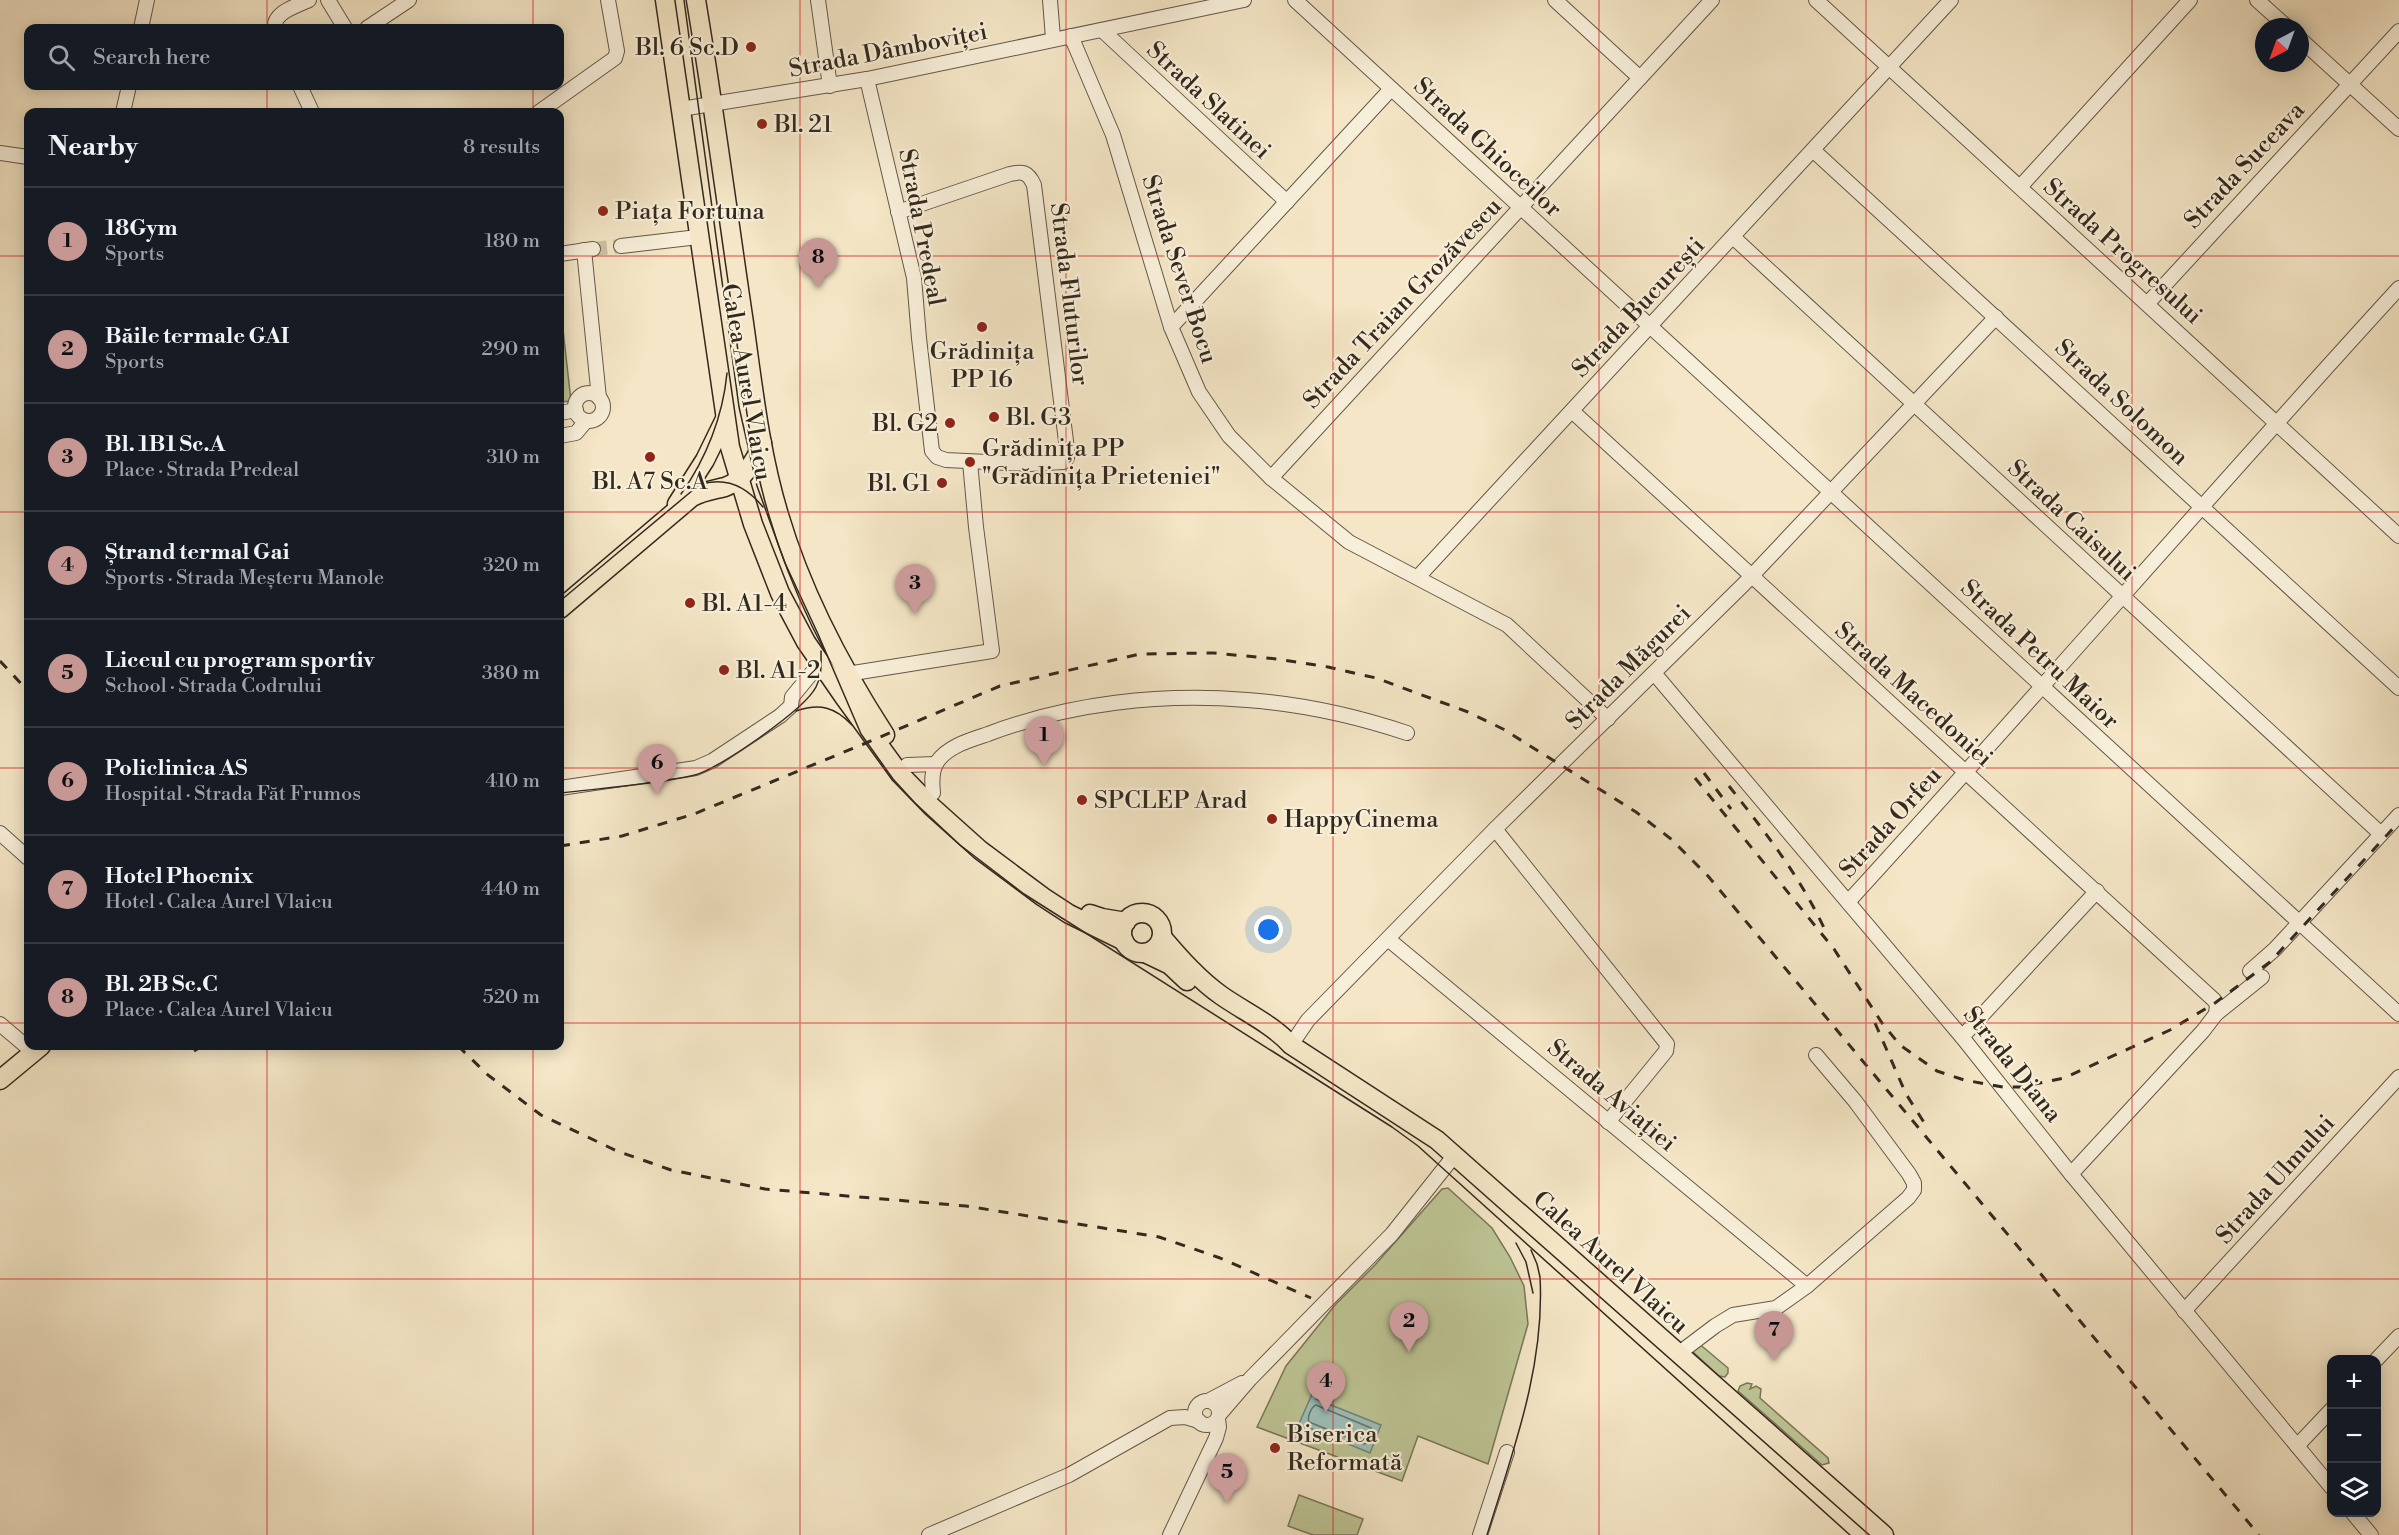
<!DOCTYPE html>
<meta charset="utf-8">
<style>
:root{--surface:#171b24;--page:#20242c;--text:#f1f3f6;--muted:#9ea1a6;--line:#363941;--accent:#c59692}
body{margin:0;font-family:"Libre Bodoni",serif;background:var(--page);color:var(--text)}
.controls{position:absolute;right:18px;bottom:18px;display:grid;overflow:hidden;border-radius:12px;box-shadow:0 3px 15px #0003}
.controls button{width:54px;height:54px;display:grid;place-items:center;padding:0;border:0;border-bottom:2px solid var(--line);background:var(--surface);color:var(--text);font:30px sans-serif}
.compass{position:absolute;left:2255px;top:18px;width:54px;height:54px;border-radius:50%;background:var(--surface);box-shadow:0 3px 15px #0003;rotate:221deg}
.you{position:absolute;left:1269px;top:930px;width:21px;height:21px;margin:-15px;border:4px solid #fff;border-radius:50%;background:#1a73e8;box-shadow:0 0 0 9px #1a73e833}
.badge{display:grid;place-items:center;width:39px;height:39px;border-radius:50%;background:var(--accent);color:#111;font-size:20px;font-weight:700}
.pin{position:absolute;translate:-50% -50px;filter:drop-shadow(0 2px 3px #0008)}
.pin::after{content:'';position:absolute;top:32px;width:21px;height:18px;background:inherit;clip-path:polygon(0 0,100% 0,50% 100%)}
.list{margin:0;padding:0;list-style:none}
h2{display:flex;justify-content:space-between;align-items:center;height:78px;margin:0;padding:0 24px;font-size:26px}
h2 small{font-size:20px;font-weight:400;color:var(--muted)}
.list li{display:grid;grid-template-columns:39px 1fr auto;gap:18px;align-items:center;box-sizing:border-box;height:108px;padding:0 24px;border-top:2px solid var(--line)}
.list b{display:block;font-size:22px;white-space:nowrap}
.list p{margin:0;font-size:20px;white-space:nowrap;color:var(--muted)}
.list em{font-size:20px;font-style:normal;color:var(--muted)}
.icon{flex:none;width:33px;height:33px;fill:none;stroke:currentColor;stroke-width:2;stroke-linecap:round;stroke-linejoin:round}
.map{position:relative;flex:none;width:2399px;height:1535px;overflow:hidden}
.search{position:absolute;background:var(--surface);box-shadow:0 3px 15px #0003;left:24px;top:24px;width:540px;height:66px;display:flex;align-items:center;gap:15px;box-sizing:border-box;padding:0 21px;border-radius:12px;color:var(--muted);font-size:22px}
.panel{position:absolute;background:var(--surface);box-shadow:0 3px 15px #0003;left:24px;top:108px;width:540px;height:942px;border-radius:12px}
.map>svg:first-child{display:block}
.green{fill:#bdc494;stroke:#787659;stroke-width:1.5}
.water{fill:#9cbfb8;stroke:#72837a;stroke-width:1.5}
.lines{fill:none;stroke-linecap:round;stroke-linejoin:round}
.shore{stroke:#68746b;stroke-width:1.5}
.minor-tunnel{stroke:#cec0a4;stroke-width:14;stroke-dasharray:14 7;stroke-linecap:butt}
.minor-casing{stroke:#645848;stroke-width:16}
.major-casing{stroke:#34291e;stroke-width:21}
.minor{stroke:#f8efda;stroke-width:14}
.major{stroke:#f4e6c6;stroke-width:18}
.tram{stroke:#34291e;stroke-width:1.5}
.rail{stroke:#34291e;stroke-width:3;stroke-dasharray:10 10;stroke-linecap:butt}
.grid{fill:none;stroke:#d62828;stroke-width:1.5;stroke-opacity:0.55}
.poi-dot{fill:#8f2418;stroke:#f8efda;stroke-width:2}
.labels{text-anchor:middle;stroke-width:4.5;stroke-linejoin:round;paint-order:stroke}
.poi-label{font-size:24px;fill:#34291e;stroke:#f8efda;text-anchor:start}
.street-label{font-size:24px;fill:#34291e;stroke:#f8efda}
</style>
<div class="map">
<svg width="2399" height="1535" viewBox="0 0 2399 1535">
<rect width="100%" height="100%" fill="#f4e6c6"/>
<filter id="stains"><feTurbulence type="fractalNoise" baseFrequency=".00333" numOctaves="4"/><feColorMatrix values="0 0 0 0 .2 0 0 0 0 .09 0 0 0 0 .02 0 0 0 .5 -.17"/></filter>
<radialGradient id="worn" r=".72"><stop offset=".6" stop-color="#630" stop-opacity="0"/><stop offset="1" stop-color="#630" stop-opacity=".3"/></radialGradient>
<g class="green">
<polygon points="560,303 571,401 560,402"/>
<polygon points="1448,1188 1492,1228 1510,1257 1524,1286 1528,1324 1488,1464 1418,1436 1402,1481 1257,1427 1286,1366 1335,1305 1375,1265 1442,1189"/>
<polygon points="1697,1342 1728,1368 1728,1373 1725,1377 1719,1376 1692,1351"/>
<polygon points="1747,1383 1752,1384 1750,1389 1756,1386 1761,1389 1760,1398 1828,1458 1829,1463 1822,1465 1738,1391 1740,1386"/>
<polygon points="1299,1495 1363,1519 1357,1535 1313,1535 1288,1526"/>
</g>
<polygon class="water" points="1312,1394 1317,1396 1316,1399 1381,1425 1370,1453 1305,1426 1304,1428 1298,1426"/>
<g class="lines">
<path class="shore" d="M1316,1405L1371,1428L1372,1431L1367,1443L1364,1444L1309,1422C1307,1417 1311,1407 1316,1405Z"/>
<polyline class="minor-tunnel" points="593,249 621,246"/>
<g class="minor-casing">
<g id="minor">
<polyline points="328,0 345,28"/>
<polyline points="818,0 830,86"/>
<polyline points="1050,0 1053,38"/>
<polyline points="1295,0 2399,1014"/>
<polyline points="1555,0 1640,78"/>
<polyline points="1816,0 2399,536"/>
<polyline points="2257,0 2287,27"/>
<polyline points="141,28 147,0"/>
<path d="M275,28C273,12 297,6 309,0"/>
<polyline points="367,28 409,0"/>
<polyline points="1102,30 1287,202"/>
<polyline points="1071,36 1113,135 1171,327 1199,392 1229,436 1271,478 1349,542 1507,625 1608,719"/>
<polyline points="2300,39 2399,129"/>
<path d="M867,79L914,278L919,338L932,451L937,457L946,460L1030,464L1063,462L1067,458V449L1034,185C1028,172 1023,171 1010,174L898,212"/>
<polyline points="300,86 312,112"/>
<polyline points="681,109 867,79 1244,0"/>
<polyline points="123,112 129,86"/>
<polyline points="539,112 615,58 617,51 608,0"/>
<polyline points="1814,151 2399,688"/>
<polyline points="0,153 28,157"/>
<polyline points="2020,187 2190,0"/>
<polyline points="1733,237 2381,834"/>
<polyline points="621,246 698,237"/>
<polyline points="584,250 599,398"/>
<polyline points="560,254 593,249"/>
<polyline points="2148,303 2399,31"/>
<polyline points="1171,327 1391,89"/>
<circle cx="589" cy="407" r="14"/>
<polyline points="1572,411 2214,1000 2217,1005 2216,1014"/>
<polyline points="560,413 576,410"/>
<polyline points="560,436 576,433 586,421"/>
<polyline points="1271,478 1712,0"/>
<polyline points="1418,577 1951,0"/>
<polyline points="1654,673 1962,1037 2071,1174 2332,1488"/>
<polyline points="847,674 992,651 976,527 970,462"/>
<polyline points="907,765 936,764"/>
<polyline points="560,788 696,768 712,761 780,716 791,706 792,697 820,663"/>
<path d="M933,793C932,783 931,771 937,762C948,746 970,740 988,734C1070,703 1160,693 1247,700C1302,704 1356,716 1407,733"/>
<polyline points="1495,829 1667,1044 1666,1051 1608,1122"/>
<polyline points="0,833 28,858"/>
<path d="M1848,902C2034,699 2213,491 2399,288"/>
<polyline points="1388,939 1807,1286"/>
<polyline points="2250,971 2275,949 2399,815"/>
<polyline points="0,1024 33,1052"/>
<polyline points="1962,1037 2097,891"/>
<polyline points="1291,1045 1308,1020 1495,829 1744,584 1996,317"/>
<polyline points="2071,1174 2203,1031 2216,1014 2262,977"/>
<polyline points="2184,1311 2399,1077"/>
<polyline points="1678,1354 1715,1326 1733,1315 1776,1308 1807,1286 1908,1198 1914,1190 1914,1183 1909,1174 1855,1101 1816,1055"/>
<polyline points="2376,1360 2399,1336"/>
<circle cx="1207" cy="1413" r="12"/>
<polyline points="1208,1401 1242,1383"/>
<polyline points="1219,1415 1250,1379 1392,1234 1454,1156"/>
<polyline points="2297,1446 2332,1409"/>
<polyline points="2352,1512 2371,1535"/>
<polyline points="929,1535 1069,1475 1170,1418 1185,1417 1199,1421"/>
<polyline points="1170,1535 1216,1438 1219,1427 1218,1419"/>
<polyline points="1480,1535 1507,1452"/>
</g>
</g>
<g class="major-casing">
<g id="major">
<polyline points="665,0 730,447 753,524 780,593 806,642 844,697 900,774 932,807 980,850 1043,897 1069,914 1124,941"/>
<path d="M696,0C714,107 728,216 744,323C753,387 760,453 779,515C802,593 841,667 885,735"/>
<polyline points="677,504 705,460 725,419"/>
<path d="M560,609L692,497C703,491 713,490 725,487C743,481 756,460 762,443"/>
<circle cx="1142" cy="933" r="20"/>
<polyline points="1090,914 1102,918 1126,922"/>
<path d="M1162,937C1180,958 1199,980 1222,996C1245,1012 1272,1024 1291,1045L1437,1140L1884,1535"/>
<polyline points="1145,953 1170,965 1187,981"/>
<polyline points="0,1080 41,1046"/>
</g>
</g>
<use href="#minor" class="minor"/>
<use href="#major" class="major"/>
<g class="tram">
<polyline points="684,0 739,407 757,486 785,563 818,634 861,734 893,779 915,803 960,845 1024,894 1392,1127 1418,1146 1850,1535"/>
<path d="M681,494C706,459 723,416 727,373"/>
<path d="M560,601L699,485C725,476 746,486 763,507"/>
<path d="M796,711C820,703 835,707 852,725"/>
<path d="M560,793C604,788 651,785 695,775C719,769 805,709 816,687C822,676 821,664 821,651"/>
<polyline points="1516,1243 1526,1262 1533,1293"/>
<path d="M1487,1535C1513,1451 1545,1366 1540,1277L1537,1264L1531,1250"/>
</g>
<g class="rail">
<polyline points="0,661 28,691"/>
<polyline points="1704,773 1731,809"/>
<polyline points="1695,778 1834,949 1882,1023 1900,1045 1937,1071 1964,1080 2003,1087 2021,1087 2064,1078 2170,1030 2215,1003 2270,962 2399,822"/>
<path d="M1729,786C1765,832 1800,876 1825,930"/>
<polyline points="560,846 622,836 694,814 866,743 1000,686 1140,654 1214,653 1277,659 1328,667 1376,678 1468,712 1503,729 1636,812 1671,839 1708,876 2259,1535"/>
<polyline points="1875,1023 1906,1094 1925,1124"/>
<polyline points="458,1046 488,1075 541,1115 617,1151 671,1170 765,1189 966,1206 1159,1237 1220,1258 1311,1298"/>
<polyline points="194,1051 202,1046"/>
</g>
</g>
<path class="grid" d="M267,0V28M533,0V28M800,0V1535M1066,0V1535M1333,0V1535M1599,0V1535M1866,0V1535M2132,0V1535M267,86V112M533,86V112M0,256H28M560,256H2399M0,512H28M560,512H2399M0,768H28M560,768H2399M0,1023H28M560,1023H2399M267,1046V1535M533,1046V1535M0,1279H2399"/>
<g class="poi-dot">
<circle cx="751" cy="47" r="6"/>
<circle cx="762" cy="124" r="6"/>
<circle cx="603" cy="211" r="6"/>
<circle cx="982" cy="327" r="6"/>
<circle cx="994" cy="417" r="6"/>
<circle cx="950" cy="423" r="6"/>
<circle cx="650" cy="457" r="6"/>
<circle cx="970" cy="462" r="6"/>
<circle cx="942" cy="483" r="6"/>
<circle cx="690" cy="603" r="6"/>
<circle cx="724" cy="670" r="6"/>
<circle cx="1082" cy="800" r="6"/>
<circle cx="1272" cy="819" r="6"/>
<circle cx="1275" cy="1448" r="6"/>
</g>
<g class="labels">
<g class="poi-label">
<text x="739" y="55" text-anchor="end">Bl. 6 Sc.D</text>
<text x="774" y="132">Bl. 21</text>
<text x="615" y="219">Piața Fortuna</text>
<text x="982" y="359" text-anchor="middle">Grădinița<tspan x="982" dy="28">PP 16</tspan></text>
<text x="1006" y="425">Bl. G3</text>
<text x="938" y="431" text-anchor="end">Bl. G2</text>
<text x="982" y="456">Grădinița PP<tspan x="982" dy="28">"Grădinița Prieteniei"</tspan></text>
<text x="650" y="489" text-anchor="middle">Bl. A7 Sc.A</text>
<text x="930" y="491" text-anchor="end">Bl. G1</text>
<text x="702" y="611">Bl. A1-4</text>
<text x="736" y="678">Bl. A1-2</text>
<text x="1094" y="808">SPCLEP Arad</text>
<text x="1284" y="827">HappyCinema</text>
<text x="1287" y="1442">Biserica<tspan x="1287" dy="28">Reformată</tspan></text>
</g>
<g class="street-label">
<text transform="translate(888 50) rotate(-11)" y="8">Strada Dâmboviței</text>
<text transform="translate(1209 100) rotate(43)" y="8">Strada Slatinei</text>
<text transform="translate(1488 147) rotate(43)" y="8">Strada Ghioceilor</text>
<text transform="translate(2244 165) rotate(-47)" y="8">Strada Suceava</text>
<text transform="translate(922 227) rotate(79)" y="8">Strada Predeal</text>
<text transform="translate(2123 251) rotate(42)" y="8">Strada Progresului</text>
<text transform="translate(1180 269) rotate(72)" y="8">Strada Sever Bocu</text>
<text transform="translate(1070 294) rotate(83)" y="8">Strada Fluturilor</text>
<text transform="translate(1402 303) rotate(-47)" y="8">Strada Traian Grozăvescu</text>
<text transform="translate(1638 307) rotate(-47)" y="8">Strada București</text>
<text transform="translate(747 382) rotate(80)" y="8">Calea Aurel Vlaicu</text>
<text transform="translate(2122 402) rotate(43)" y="8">Strada Solomon</text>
<text transform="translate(2072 520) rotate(43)" y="8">Strada Caisului</text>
<text transform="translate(2040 654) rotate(43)" y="8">Strada Petru Maior</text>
<text transform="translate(1628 667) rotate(-45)" y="8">Strada Măgurei</text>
<text transform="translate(1914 694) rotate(42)" y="8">Strada Macedoniei</text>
<text transform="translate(1890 822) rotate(-48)" y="8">Strada Orfeu</text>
<text transform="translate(2013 1064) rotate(51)" y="8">Strada Diana</text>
<text transform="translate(1612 1095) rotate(40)" y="8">Strada Aviației</text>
<text transform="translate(2275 1179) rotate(-48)" y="8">Strada Ulmului</text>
<text transform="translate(1611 1262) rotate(42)" y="8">Calea Aurel Vlaicu</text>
</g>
</g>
<rect width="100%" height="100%" filter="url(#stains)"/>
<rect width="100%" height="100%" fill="url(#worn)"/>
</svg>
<div class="controls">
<button>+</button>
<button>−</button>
<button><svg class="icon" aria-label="layers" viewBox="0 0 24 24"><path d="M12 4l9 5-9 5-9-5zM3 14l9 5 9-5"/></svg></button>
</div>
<svg class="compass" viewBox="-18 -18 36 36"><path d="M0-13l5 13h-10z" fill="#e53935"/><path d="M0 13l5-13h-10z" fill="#9ea1a6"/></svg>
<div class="you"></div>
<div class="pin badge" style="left:1044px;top:766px">1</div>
<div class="pin badge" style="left:1409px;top:1352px">2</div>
<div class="pin badge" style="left:915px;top:614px">3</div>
<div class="pin badge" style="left:1326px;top:1412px">4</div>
<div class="pin badge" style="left:1227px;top:1503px">5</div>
<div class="pin badge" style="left:657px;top:794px">6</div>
<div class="pin badge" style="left:1774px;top:1361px">7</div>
<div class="pin badge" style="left:818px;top:288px">8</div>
<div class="search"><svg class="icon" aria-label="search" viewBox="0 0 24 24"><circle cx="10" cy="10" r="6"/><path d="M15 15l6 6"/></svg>Search here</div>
<section class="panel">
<h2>Nearby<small>8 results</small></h2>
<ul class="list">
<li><span class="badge">1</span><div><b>18Gym</b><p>Sports</p></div><em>180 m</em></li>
<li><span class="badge">2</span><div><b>Băile termale GAI</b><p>Sports</p></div><em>290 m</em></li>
<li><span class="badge">3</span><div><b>Bl. 1B1 Sc.A</b><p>Place · Strada Predeal</p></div><em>310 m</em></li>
<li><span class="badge">4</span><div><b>Ștrand termal Gai</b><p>Sports · Strada Meșteru Manole</p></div><em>320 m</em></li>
<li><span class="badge">5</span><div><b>Liceul cu program sportiv</b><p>School · Strada Codrului</p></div><em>380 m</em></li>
<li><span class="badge">6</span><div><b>Policlinica AS</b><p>Hospital · Strada Făt Frumos</p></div><em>410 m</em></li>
<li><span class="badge">7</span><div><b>Hotel Phoenix</b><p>Hotel · Calea Aurel Vlaicu</p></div><em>440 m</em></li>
<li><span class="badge">8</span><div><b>Bl. 2B Sc.C</b><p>Place · Calea Aurel Vlaicu</p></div><em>520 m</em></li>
</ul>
</section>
</div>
